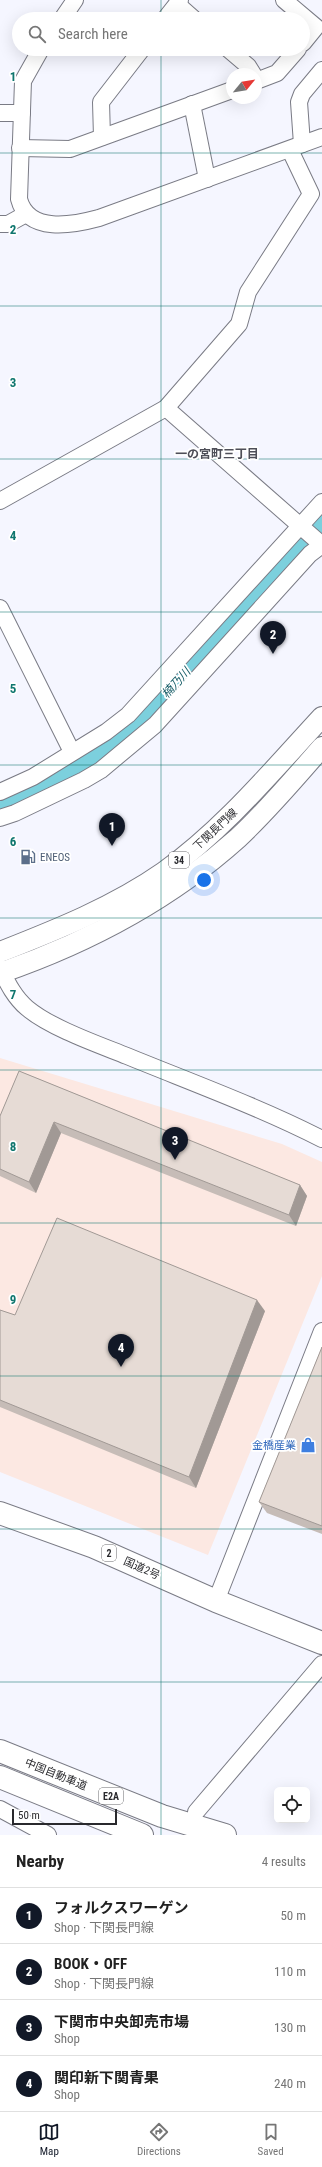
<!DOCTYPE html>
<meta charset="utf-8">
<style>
:root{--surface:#fff;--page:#f2f2f2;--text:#222;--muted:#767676;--line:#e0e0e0;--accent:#111827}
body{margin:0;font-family:"Roboto Condensed","Noto Sans JP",sans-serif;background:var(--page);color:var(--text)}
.controls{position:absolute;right:12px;bottom:12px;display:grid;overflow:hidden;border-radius:6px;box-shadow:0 4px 16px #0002}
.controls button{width:36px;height:36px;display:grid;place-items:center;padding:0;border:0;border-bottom:1px solid var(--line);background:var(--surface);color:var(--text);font:20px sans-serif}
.compass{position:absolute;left:226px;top:68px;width:36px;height:36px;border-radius:50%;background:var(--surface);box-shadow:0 4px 16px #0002;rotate:60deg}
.scale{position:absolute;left:12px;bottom:10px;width:105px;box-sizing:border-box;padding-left:4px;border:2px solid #29292d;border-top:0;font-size:11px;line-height:14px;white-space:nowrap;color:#29292d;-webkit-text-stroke:3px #fff;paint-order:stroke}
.you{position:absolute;left:204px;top:880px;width:14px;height:14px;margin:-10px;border:3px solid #fff;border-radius:50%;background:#1a73e8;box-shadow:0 0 0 6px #1a73e833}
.badge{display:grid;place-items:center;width:26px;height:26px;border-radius:50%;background:var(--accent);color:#fff;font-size:13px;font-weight:700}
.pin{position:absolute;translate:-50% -33px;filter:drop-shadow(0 1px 2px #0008)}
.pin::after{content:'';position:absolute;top:21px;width:14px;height:12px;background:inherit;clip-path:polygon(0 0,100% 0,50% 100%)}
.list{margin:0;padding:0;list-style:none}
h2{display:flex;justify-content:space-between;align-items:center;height:52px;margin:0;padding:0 16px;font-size:17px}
h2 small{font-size:13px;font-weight:400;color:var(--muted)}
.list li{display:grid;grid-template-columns:26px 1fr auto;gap:12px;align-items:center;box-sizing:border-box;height:56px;padding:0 16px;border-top:1px solid var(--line)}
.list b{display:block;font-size:15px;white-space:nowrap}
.list p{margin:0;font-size:13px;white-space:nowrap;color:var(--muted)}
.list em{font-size:13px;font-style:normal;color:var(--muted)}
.icon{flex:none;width:22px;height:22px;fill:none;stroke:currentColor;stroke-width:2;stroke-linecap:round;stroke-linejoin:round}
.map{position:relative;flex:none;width:322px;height:1835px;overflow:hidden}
.search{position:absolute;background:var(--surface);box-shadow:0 4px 16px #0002;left:12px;right:12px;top:12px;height:44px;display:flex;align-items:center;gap:10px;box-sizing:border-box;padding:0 14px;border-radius:22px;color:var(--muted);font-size:15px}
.sheet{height:276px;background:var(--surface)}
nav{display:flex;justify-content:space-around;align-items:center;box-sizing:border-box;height:56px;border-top:1px solid var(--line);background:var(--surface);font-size:11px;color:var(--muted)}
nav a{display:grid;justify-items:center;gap:2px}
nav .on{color:var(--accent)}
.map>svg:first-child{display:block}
.commercial{fill:#fce8e2}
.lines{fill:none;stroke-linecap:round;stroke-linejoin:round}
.river{stroke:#7cd0dd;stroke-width:25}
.minor-casing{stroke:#7a7b85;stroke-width:18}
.major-casing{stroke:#7a7b85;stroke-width:22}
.highway-casing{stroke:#7a7b85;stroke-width:24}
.minor{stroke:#fff;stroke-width:16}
.major{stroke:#fff;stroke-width:20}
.highway{stroke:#fff;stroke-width:22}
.wall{fill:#c6bcb7}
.shaded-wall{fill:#a19995}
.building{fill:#e6dbd5;stroke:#a19995}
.grid{fill:none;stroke:#0f766e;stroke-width:1;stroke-opacity:0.55}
.labels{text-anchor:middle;stroke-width:3.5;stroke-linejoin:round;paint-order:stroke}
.shield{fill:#fff;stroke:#69696c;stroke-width:1}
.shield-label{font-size:10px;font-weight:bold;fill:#29292d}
.street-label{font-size:11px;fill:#29292d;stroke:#fff}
.service-label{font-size:11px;fill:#4e5e75;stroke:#fff;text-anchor:start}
.shop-label{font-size:11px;fill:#366cbe;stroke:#fff;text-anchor:end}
.neighbourhood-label{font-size:12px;font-weight:bold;fill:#4e4f58;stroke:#fff}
.water-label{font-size:12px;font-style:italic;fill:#185e68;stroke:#fff}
.grid-label{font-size:13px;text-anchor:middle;font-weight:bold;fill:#0f766e;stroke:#fff;stroke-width:3.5;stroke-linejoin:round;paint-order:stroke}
</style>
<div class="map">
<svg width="322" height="1835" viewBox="0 0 322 1835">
<rect width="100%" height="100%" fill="#f5f6ff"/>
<polygon class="commercial" points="0,1058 282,1144 322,1162 322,1276 208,1555 0,1472"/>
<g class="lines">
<polyline class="river" points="0,805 43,787 92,758 148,714 322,522"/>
<g class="minor-casing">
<g id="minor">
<polyline points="284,0 316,27 303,43"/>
<polyline points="177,4 194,19"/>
<polyline points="62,19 75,0"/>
<polyline points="165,19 180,0"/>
<path d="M41,49L23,81L19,199C28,234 73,225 99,218L322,137"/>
<polyline points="228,49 248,66 253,74"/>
<polyline points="256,81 277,73 298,49"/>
<polyline points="192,104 207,179"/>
<polyline points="0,113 22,113"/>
<polyline points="102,137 101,102 142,49"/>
<polyline points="302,144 299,102 302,94 322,70"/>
<polyline points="20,148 70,149 232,90"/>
<polyline points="0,224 8,224 26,214"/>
<polyline points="166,408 322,545"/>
<polyline points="0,501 166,408 239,324 248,292 311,194 290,150"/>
<polyline points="0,608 72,752"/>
<polyline points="0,792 33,777 106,732 128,715 322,502"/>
<polyline points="0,818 15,813 84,780 101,770 155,725 310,554 322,545"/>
<path d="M0,968C7,982 14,997 27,1008C51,1028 97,1044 127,1056C193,1083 259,1107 322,1139"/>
<polyline points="216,1601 322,1331"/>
<polyline points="0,1809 48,1835"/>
<polyline points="196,1812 322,1664"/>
</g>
</g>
<g class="major-casing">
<g id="major">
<path d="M0,952C56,930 114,907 164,872C224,829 272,771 322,717"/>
<path d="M0,973C87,943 169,900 238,838C268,810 295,778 322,747"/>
</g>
</g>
<g class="highway-casing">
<g id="highway">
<polyline points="0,1513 94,1547 216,1601 322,1643"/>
<polyline points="0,1751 162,1816 225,1835"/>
<polyline points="0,1777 142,1835"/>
</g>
</g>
<use href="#minor" class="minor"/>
<use href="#major" class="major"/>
<use href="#highway" class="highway"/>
</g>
<g class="wall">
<polygon points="19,1071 300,1185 307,1196 296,1226 61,1133 36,1193 0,1176 0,1116"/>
<polygon points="0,1310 15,1315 265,1311 196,1488 0,1407"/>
<polygon points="322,1347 322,1534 267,1513 259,1502"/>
</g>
<g class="shaded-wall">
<polygon points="54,1122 61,1133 36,1193 29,1182"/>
<polygon points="300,1185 307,1196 296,1226 289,1215"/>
<polygon points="257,1300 265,1311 196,1488 189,1477"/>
</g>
<g class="building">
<polygon points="19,1071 300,1185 289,1215 54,1122 29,1182 0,1169 0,1116"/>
<polygon points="57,1218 257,1300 189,1477 0,1400 0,1310 15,1315"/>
<polygon points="322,1347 322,1526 259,1502"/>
</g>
<path class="grid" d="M161,0V19M161,49V1835M0,153H322M0,306H322M0,459H322M0,612H322M0,765H322M0,918H322M0,1070H322M0,1223H322M0,1376H322M0,1529H322M0,1682H322"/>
<defs>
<g id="fuel-bare" transform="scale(1.2)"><path d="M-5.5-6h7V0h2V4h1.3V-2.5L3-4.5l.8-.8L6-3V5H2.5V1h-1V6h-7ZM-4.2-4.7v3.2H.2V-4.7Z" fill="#5c6f8a" stroke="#fff" stroke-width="2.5" paint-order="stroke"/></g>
<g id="shop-bare" transform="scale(1.2)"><path d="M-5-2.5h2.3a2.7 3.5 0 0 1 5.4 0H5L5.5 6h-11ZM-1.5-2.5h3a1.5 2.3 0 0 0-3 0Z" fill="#3f7fe0" stroke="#fff" stroke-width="2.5" paint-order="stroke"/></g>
</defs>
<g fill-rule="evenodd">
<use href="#fuel-bare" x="28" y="857"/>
<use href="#shop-bare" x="308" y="1445"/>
</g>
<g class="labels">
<g class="shield">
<rect x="169" y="852" width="20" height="16" rx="3"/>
<rect x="102" y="1545" width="14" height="16" rx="3"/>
<rect x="99" y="1788" width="24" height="16" rx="3"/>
</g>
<g class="shield-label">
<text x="179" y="864">34</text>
<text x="109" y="1557">2</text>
<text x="111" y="1800">E2A</text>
</g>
<g class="street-label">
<text transform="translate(215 829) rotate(-43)" y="4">下関長門線</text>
<text transform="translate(142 1568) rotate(24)" y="4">国道2号</text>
<text transform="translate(56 1774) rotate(22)" y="4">中国自動車道</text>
</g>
<g class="service-label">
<text x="40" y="861">ENEOS</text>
</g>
<g class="shop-label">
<text x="296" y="1449">金橋産業</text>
</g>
<g class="neighbourhood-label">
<text x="217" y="458">一の宮町三丁目</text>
</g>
<g class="water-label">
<text transform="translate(176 683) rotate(-48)" y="4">楠乃川</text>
</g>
</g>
<g class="grid-label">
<text x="13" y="81">1</text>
<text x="13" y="234">2</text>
<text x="13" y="387">3</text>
<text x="13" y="540">4</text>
<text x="13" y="693">5</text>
<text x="13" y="846">6</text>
<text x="13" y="999">7</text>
<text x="13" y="1151">8</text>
<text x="13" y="1304">9</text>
</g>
</svg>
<div class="controls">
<button><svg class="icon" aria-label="locate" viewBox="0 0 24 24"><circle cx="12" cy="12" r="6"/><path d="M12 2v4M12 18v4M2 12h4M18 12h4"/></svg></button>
</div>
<svg class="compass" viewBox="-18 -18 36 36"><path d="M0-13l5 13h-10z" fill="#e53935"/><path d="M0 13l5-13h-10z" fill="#767676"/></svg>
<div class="scale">50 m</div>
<div class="you"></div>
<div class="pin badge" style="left:112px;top:846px">1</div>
<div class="pin badge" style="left:273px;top:654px">2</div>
<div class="pin badge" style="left:175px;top:1160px">3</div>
<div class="pin badge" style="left:121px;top:1367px">4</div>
<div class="search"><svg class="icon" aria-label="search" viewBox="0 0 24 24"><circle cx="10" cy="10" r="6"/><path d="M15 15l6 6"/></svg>Search here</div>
</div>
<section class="sheet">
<h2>Nearby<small>4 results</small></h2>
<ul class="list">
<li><span class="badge">1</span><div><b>フォルクスワーゲン</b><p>Shop · 下関長門線</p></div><em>50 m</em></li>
<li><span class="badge">2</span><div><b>BOOK・OFF</b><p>Shop · 下関長門線</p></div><em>110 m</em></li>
<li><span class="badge">3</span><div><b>下関市中央卸売市場</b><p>Shop</p></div><em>130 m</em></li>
<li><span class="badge">4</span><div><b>関印新下関青果</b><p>Shop</p></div><em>240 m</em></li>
</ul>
</section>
<nav>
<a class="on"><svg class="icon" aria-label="map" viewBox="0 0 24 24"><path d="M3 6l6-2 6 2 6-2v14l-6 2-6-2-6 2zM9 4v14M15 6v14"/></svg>Map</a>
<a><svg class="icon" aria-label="directions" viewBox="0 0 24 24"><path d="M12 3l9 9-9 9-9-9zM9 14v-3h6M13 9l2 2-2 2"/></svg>Directions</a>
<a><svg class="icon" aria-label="saved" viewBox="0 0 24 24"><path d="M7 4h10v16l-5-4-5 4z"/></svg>Saved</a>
</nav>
